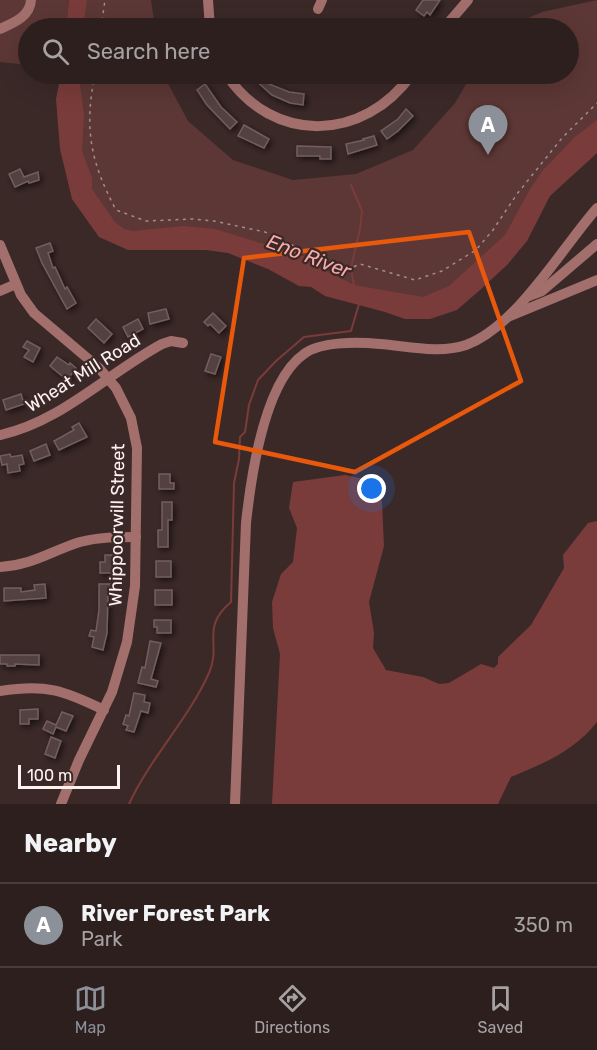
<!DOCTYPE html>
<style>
:root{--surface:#2c1f1e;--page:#382c2b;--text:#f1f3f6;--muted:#a6a2a4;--line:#483d3c;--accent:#8c9099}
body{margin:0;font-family:Rubik,sans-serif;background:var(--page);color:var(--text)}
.scale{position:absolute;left:18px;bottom:15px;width:102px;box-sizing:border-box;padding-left:6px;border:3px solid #fef2f1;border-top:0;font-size:16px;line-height:21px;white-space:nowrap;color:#fef2f1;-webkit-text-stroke:4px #3b2928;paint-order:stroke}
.you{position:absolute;left:372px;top:489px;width:21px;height:21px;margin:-15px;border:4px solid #fff;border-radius:50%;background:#1a73e8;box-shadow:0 0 0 9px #1a73e833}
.badge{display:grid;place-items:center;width:39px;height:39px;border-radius:50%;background:var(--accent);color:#fff;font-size:20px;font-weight:700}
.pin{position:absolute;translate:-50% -50px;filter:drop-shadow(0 2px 3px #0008)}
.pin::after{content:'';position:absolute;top:32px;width:21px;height:18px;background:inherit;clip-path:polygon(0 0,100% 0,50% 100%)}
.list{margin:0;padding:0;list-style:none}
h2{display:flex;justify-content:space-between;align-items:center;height:78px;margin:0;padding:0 24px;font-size:26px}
h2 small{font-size:20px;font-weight:400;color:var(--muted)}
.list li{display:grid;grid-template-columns:39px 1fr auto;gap:18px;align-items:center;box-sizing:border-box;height:84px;padding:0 24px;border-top:2px solid var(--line)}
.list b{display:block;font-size:22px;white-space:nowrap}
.list p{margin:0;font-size:20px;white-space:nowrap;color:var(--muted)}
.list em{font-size:20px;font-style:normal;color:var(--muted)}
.icon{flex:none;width:33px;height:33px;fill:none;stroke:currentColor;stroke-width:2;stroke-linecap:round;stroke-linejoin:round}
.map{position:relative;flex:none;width:597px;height:804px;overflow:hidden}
.search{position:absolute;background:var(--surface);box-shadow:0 6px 24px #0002;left:18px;right:18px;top:18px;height:66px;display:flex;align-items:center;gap:15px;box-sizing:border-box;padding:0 21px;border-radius:33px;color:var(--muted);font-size:22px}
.sheet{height:162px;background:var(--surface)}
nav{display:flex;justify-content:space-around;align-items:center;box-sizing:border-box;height:84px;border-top:2px solid var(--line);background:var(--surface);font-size:16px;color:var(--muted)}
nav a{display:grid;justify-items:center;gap:3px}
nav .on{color:var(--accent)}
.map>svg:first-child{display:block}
.green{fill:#5c3735}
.water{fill:#7a3c3a}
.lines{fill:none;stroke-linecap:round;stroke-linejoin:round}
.stream{stroke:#7a3c3a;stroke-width:2}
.building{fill:#53403f;stroke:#725e5c;stroke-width:1.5;filter:url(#shadow)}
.path{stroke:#9e8f8e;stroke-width:1.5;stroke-dasharray:3 4.5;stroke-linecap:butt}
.minor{stroke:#a26f6c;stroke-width:10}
.marked{fill:none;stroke:#e8590c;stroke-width:4.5;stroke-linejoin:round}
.labels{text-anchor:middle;stroke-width:4.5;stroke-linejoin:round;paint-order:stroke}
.street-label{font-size:18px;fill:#fef2f1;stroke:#3b2928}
.water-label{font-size:20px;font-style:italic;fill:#faaba7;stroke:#3b2928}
</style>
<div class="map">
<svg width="597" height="804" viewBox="0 0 597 804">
<defs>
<filter id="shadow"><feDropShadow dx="2.5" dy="2.5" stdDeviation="3" flood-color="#0009"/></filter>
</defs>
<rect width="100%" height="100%" fill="#3b2928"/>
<g class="green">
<polygon points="0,0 69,0 66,28 28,28 28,65 0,62"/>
<polygon points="77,0 151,0 155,28 74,28"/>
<polygon points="597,0 597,133 499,259 437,306 403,305 202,229 108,235 66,134 69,74 163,74 188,121 233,160 293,180 356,174 413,150 455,103 472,74 568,74 568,28 506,28 542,12"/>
</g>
<g class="water">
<polygon points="69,0 87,0 83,28 66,28"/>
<polygon points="61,74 81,74 80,85 84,115 82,151 92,178 92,189 115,222 124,229 133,231 183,226 215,229 306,257 318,267 354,285 423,297 449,286 505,235 529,191 543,170 575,137 597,120 597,153 550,196 527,241 507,265 480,290 457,310 430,319 405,319 385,312 325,296 311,287 299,286 268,269 228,253 206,250 128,250 99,237 72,199 60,149 56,99"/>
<path d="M345,475L373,481L382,502L384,546L369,602L374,633L373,648L386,670L423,677L439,684L449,683L481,664L494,668L498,664V657L531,625L564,568L563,555L588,523L597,521V722C573,752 546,762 511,777L498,804H272L280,654L273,628L272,602L281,574L293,562L297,528L289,508L293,482Z"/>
</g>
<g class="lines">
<g class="stream">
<polyline points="351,185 362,211 360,229 351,268 354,286"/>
<path d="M129,804C150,758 188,720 209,673C222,644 200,628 231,602L234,483L239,459L240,437L245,432L249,405L258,380L276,361L304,337L351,331L359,304"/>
</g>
</g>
<g class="building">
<polygon points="423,0 440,0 430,15 427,12 424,16 416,10"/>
<polygon points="260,74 264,74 272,80 269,84 289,92 304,94 303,105 290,103 272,95 255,80"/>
<polygon points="205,84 221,107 237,122 230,129 207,105 197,90"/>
<polygon points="406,109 413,116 398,131 387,139 381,131 398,119"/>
<polygon points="244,125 269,139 264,148 238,136"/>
<polygon points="374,136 377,145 348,154 346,144 364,140 363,139"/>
<polygon points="297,146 331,147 331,159 320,159 320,156 297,156"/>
<polygon points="20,169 24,177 38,172 39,180 29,183 28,181 15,187 9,174"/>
<polygon points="50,243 53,251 48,253 53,268 55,267 65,289 67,287 76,303 67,309 42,263 36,248"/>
<polygon points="166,309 169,319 150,324 148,313"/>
<polygon points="213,313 226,326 219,333 210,324 208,326 204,322"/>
<polygon points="96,319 112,334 104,343 88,328"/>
<polygon points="138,319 143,329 128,337 123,327"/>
<polygon points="27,341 40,348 33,362 24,357 29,350 23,347"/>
<polygon points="211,354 221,357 215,374 205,371"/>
<polygon points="57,357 69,365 70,363 76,368 67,380 50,366"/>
<polygon points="21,394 24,404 6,410 3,400"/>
<polygon points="79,423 87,437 59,450 54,441 74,430 72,427"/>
<polygon points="46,444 50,455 34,461 30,451"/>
<polygon points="10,454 11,457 22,455 24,464 19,465 20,471 8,473 7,464 2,465 0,456"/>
<polygon points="159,474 170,474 170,483 174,483 174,489 159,489"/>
<polygon points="162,502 172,502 172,520 168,520 168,547 158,547 158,530 162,530"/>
<polygon points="105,555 115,555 115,573 100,573 100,562 105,562"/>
<rect x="156" y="561" width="15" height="16"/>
<polygon points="45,584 46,598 4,601 4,588 21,588 21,592 35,590 34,585"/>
<polygon points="99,584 112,584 112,593 108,593 107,633 103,650 92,647 94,637 89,636 91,630 96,631 99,610"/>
<rect x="155" y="590" width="17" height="15"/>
<polygon points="154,620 171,620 171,633 157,633 157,627 154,627"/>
<polygon points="150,641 161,643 151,679 158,681 156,687 138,683 142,667 145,668"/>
<polygon points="0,655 39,655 39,665 15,664 15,666 7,666 7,664 0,664"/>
<polygon points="134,693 145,695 144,702 150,703 148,713 141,711 134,732 126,730 128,726 123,724 126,715 129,716"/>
<polygon points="38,709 38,719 29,719 29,724 20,724 20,710"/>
<polygon points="62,712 73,716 66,731 56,727 53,734 43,729 47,721 56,725"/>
<polygon points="51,737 61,741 55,758 45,754"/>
</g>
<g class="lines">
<g class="path">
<polyline points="101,28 105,0"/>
<path d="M95,74C84,128 90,161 116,210L146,221L193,219L214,221L265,232L323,260L351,268L360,264L415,280L442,271L476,250L493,230L517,194L562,138L597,103"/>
</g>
<g class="minor">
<polyline points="208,0 210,28"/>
<polyline points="318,9 322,0"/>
<polyline points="444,28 468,0"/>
<path d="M0,29C13,23 30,17 31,0"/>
<path d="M226,74C273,145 364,142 412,74"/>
<polyline points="0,245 21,295 34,313 99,368 116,388 131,418 137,448 135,586 127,642 112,692 79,760 61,804"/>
<polyline points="0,291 16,284"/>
<polyline points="529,296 542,291 597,244"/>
<polyline points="508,317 597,280"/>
<path d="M0,435C61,422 108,373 162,344L171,341L183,343"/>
<path d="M0,567C33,565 51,551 80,542C99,537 117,537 136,537"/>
<path d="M0,691C46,684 63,690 104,710"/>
<path d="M235,804L246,523C251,477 264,382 304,354C321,341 359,342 380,344C407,346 439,354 466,345C517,326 561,249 597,208"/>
</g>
</g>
<path class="marked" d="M469,232L521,381L355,472L215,442L244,258Z"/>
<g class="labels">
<g class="street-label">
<text transform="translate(83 373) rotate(-32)" y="6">Wheat Mill Road</text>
<text transform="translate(117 525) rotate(-89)" y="6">Whippoorwill Street</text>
</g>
<g class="water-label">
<text transform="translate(309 256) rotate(21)" y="7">Eno River</text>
</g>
</g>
</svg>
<div class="scale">100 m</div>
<div class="you"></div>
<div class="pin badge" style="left:488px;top:155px">A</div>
<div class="search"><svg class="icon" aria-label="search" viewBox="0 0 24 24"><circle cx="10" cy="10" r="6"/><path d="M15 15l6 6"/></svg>Search here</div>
</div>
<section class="sheet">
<h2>Nearby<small></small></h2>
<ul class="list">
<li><span class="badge">A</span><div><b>River Forest Park</b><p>Park</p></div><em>350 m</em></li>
</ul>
</section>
<nav>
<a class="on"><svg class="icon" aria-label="map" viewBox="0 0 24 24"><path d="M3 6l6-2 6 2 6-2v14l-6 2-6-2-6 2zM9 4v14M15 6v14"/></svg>Map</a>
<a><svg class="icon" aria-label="directions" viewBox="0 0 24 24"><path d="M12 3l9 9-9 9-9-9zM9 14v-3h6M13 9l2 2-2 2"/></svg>Directions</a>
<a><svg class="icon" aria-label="saved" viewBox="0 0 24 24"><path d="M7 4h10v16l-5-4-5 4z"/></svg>Saved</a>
</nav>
